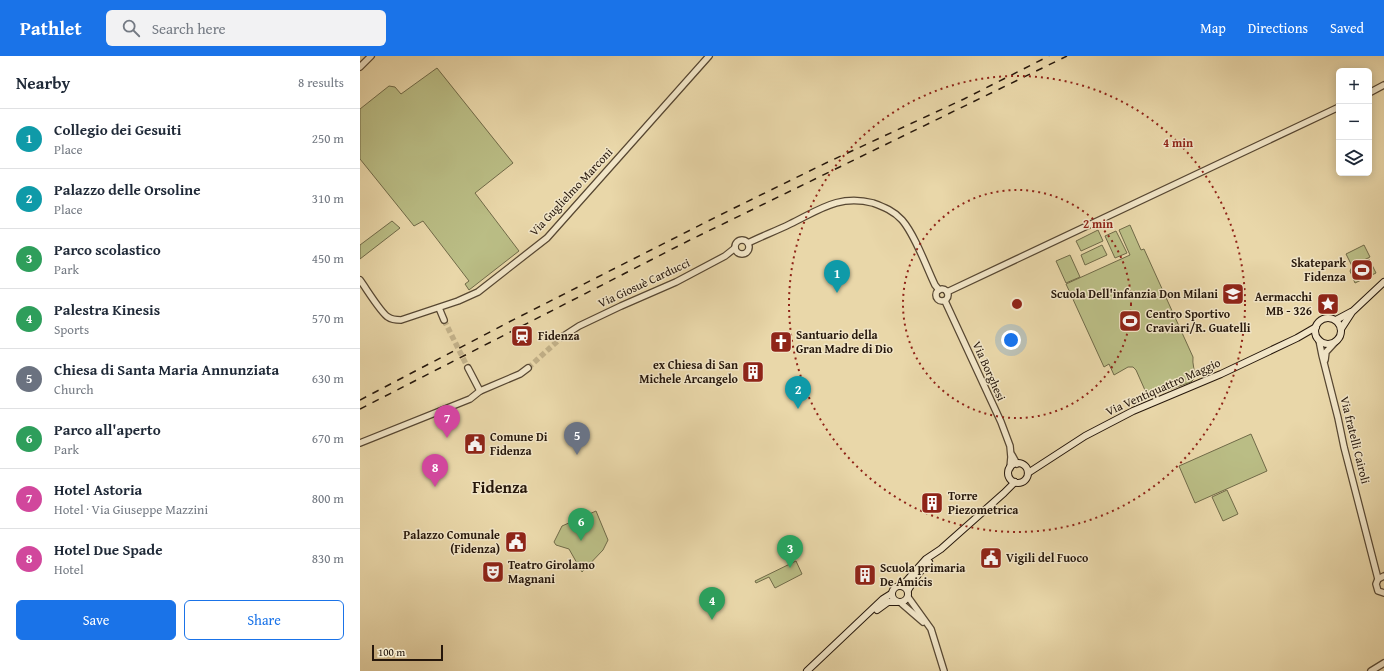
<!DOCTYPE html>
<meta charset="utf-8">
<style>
:root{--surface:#fff;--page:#f2f2f3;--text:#1f2937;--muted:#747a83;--line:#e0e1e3;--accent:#1a73e8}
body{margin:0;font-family:"Gentium Book Plus",serif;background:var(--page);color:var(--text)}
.controls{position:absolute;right:12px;top:12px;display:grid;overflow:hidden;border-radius:6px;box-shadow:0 2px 10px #0003}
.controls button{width:36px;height:36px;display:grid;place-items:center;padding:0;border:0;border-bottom:1px solid var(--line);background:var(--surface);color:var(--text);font:20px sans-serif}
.scale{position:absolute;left:12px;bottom:10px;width:71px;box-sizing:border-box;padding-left:4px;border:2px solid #26170b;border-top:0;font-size:11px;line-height:14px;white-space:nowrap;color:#26170b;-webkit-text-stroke:3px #f1e5c7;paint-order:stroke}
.you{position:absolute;left:651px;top:284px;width:14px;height:14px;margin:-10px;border:3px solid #fff;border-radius:50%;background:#1a73e8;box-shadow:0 0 0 6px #1a73e833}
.badge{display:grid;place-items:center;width:26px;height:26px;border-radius:50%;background:var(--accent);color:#fff;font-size:13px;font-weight:700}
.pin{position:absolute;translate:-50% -33px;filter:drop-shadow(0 1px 2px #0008)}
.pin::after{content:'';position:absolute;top:21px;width:14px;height:12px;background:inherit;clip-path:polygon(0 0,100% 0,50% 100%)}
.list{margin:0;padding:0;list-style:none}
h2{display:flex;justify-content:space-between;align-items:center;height:52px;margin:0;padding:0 16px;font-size:17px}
h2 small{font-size:13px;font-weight:400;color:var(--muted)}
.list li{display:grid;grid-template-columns:26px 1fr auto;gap:12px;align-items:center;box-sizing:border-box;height:60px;padding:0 16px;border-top:1px solid var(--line)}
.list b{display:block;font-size:15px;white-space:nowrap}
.list p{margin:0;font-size:13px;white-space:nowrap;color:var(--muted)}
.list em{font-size:13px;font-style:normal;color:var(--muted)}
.actions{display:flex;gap:8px;padding:12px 16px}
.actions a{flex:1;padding:9px 0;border:1px solid var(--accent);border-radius:6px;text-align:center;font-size:14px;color:var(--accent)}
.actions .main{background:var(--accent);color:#fff}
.icon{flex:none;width:22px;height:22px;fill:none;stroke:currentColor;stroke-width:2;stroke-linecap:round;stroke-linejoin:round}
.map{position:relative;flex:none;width:1024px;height:615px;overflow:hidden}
header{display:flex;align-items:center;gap:24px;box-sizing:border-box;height:56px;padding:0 20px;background:var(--accent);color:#fff}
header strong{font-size:19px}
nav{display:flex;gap:22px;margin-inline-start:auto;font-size:14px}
.search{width:280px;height:36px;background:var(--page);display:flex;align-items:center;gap:10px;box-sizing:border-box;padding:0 14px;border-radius:6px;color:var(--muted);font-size:15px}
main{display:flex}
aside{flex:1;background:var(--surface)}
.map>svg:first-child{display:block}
.green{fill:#babd85;stroke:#706a48}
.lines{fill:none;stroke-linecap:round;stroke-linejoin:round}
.tertiary-tunnel{stroke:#c2b189;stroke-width:5.5;stroke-dasharray:5.5 3;stroke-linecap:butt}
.tertiary-casing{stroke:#574732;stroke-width:8}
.secondary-casing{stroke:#26170b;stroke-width:8}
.tertiary{stroke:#f1e5c7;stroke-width:5.5}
.secondary{stroke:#f1e5c7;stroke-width:6}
.rail{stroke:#26170b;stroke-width:1.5;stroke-dasharray:7 7;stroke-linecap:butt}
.ring{fill:none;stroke:#8f2418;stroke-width:2;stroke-dasharray:2 4}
.labels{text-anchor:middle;stroke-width:3;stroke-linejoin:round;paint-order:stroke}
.street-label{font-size:12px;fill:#26170b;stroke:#f1e5c7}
.poi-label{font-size:12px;font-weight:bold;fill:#26170b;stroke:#f1e5c7;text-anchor:start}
.district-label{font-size:16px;font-weight:bold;fill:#26170b;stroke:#f1e5c7}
.centre{fill:#8f2418;stroke:#f1e5c7;stroke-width:2}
.ring-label{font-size:12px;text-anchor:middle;font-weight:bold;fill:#8f2418;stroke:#f1e5c7;stroke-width:3;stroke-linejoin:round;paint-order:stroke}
</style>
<header>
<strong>Pathlet</strong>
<div class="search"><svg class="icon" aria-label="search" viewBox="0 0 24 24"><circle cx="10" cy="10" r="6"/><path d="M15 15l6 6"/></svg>Search here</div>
<nav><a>Map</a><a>Directions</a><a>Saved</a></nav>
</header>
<main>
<aside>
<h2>Nearby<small>8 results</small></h2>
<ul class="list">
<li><span class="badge" style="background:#0f9aa8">1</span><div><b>Collegio dei Gesuiti</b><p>Place</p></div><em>250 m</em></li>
<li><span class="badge" style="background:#0f9aa8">2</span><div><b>Palazzo delle Orsoline</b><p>Place</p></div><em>310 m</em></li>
<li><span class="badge" style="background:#2e9e5b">3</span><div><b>Parco scolastico</b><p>Park</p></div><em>450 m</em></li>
<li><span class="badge" style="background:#2e9e5b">4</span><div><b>Palestra Kinesis</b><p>Sports</p></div><em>570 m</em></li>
<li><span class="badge" style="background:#6b7280">5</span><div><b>Chiesa di Santa Maria Annunziata</b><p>Church</p></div><em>630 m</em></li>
<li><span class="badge" style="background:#2e9e5b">6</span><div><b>Parco all'aperto</b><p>Park</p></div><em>670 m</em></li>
<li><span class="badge" style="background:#d1479c">7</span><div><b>Hotel Astoria</b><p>Hotel · Via Giuseppe Mazzini</p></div><em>800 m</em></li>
<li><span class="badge" style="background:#d1479c">8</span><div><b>Hotel Due Spade</b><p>Hotel</p></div><em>830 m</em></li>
</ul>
<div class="actions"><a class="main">Save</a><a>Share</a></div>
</aside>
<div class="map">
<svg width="1024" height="615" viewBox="0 0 1024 615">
<rect width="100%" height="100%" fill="#e9d7a9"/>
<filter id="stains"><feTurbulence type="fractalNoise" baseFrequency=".005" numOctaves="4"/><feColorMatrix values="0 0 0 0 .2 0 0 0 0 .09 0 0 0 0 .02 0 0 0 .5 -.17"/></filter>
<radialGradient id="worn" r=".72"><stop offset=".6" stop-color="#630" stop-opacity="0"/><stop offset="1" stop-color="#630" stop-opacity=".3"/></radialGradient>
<g class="green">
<polygon points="77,12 153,107 115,137 159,195 109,234 105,228 109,225 63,165 54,170 0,103 0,53 29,30 35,31 41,38"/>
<polygon points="32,165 40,172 0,203 0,189"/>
<path d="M770,169L781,194L784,193L833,301C832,308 835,314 835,322L831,326L788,341L776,314L773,311H768L754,319L749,308L744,311L706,228L770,199L759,174Z"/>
<polygon points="738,174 743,185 721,195 716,185"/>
<polygon points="756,175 767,197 755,202 745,180"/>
<polygon points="742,189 747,199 725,209 721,199"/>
<polygon points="1004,189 1010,201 992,210 986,198"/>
<polygon points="710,199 720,221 706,227 696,205"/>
<polygon points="1009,203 1016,217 995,227 990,215 992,211"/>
<polygon points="891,378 907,415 835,447 819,410"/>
<polygon points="867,434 878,458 863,465 852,441"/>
<polygon points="236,455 248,484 243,494 222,516 209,493 196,489 194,486 202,470"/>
<polygon points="436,505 442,518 415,532 409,521 396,527 395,525"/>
</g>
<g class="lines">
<g class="tertiary-tunnel">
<polyline points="84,264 108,312"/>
<polyline points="168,312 202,281"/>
</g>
<g class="tertiary-casing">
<g id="tertiary">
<polyline points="0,11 11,0"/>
<polyline points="1009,37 1024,29"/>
<circle cx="382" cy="191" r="7"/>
<path d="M388,187C402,180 416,175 430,168C459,154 479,138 513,147C524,151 534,155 542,164C555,179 566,210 575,229L579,234"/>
<path d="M0,224C6,232 21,257 28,261C32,264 37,264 41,264L98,245L118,236L187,182L349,0"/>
<circle cx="582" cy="239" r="6"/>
<polyline points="587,236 979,51"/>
<polyline points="585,245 641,366 650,390 651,401 650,412"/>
<polyline points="79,252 84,264"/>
<polyline points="202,281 219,270 261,250 316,226 365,200 375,192"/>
<polyline points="959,284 962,299 978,362 984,391 1018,523"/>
<polyline points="965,304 966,296 977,284"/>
<polyline points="108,312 120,335"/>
<polyline points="0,387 110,343 120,335 160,318 168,312"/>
<polyline points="652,399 657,408"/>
<polyline points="1024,520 1018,523 1016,528 1018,535 1024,537"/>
<polyline points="548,541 571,573 584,615"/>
<polyline points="541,547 563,566"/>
<polyline points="1011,615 1024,607"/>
</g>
</g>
<g class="secondary-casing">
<g id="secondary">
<circle cx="968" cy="275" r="13"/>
<polyline points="976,264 991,256"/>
<polyline points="981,273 992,256 1024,226"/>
<circle cx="658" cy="417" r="10"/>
<polyline points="668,417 725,380 773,355 861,318 937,282 956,271"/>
<circle cx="540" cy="538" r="8"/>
<polyline points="542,530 566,503 581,493 644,437 655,426"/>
<polyline points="548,534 559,517 569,506"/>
<polyline points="517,554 528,546 537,546"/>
<polyline points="447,615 523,543 531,538"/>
</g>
</g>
<use href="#tertiary" class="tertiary"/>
<use href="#secondary" class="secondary"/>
<g class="rail">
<polyline points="0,344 149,266 360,159 468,106 604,43 689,0"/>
<polyline points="0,353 328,185 707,0"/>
</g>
</g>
<g class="ring">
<circle cx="657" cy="248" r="114"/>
<circle cx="657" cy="248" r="228"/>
</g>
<defs>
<g id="stadium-square" transform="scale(1.15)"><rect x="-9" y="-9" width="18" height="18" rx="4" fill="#8f2418" stroke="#f1e5c7"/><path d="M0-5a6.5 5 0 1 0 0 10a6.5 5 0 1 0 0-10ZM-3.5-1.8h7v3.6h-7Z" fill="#fff"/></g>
<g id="school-square" transform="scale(1.15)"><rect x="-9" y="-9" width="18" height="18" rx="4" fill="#8f2418" stroke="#f1e5c7"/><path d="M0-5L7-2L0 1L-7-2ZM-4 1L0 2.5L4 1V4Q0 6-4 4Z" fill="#fff"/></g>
<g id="sight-square" transform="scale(1.15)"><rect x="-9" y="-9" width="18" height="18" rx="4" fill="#8f2418" stroke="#f1e5c7"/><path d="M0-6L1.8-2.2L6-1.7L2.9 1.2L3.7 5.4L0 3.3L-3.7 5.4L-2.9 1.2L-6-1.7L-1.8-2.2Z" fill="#fff"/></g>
<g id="station-square" transform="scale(1.15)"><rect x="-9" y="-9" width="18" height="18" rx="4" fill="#8f2418" stroke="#f1e5c7"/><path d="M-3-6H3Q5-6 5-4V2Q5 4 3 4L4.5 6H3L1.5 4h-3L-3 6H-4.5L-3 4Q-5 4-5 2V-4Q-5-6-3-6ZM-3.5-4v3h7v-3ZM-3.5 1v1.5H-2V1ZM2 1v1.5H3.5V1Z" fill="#fff"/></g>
<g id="church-square" transform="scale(1.15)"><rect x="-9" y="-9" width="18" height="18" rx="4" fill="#8f2418" stroke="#f1e5c7"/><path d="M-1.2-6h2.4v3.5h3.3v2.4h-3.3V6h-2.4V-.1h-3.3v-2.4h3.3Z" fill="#fff"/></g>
<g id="building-square" transform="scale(1.15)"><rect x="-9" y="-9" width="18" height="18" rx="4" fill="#8f2418" stroke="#f1e5c7"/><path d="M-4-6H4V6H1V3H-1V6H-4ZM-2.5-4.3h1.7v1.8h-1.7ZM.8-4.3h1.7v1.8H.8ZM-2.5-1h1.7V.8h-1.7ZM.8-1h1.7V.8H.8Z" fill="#fff"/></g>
<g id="civic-square" transform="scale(1.15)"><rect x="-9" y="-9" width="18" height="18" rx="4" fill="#8f2418" stroke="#f1e5c7"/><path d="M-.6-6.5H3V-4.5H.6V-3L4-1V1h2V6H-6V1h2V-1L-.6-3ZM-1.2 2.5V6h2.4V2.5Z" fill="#fff"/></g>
<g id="theatre-square" transform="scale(1.15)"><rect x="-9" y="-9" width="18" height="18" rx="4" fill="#8f2418" stroke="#f1e5c7"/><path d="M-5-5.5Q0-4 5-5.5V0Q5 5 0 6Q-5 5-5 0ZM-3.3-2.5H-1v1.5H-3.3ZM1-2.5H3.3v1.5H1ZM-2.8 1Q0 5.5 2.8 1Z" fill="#fff"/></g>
</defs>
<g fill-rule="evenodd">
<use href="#stadium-square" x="1002" y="214"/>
<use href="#school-square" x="873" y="238"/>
<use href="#sight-square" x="968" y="248"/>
<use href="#stadium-square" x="770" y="265"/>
<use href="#station-square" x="162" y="280"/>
<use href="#church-square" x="421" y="286"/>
<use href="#building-square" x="393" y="316"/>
<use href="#civic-square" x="115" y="388"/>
<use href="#building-square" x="572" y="447"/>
<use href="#civic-square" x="156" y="486"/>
<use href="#civic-square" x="631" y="502"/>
<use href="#theatre-square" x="133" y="516"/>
<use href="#building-square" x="505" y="519"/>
</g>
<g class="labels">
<g class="street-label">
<text transform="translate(211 136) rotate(-47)" y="4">Via Guglielmo Marconi</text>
<text transform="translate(284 227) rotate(-25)" y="4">Via Giosuè Carducci</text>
<text transform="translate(629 315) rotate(66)" y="4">Via Borghesi</text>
<text transform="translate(803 331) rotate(-24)" y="4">Via Ventiquattro Maggio</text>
<text transform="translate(995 384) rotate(76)" y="4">Via fratelli Cairoli</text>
</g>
<g class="poi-label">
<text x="986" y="211" text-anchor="end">Skatepark<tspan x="986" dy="14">Fidenza</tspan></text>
<text x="858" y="242" text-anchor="end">Scuola Dell'infanzia Don Milani</text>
<text x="952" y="245" text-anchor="end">Aermacchi<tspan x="952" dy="14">MB - 326</tspan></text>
<text x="786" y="262">Centro Sportivo<tspan x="786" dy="14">Craviari/R. Guatelli</tspan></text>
<text x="436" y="283">Santuario della<tspan x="436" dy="14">Gran Madre di Dio</tspan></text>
<text x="178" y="284">Fidenza</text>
<text x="378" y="313" text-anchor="end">ex Chiesa di San<tspan x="378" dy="14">Michele Arcangelo</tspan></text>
<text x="130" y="385">Comune Di<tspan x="130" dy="14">Fidenza</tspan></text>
<text x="588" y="444">Torre<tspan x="588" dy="14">Piezometrica</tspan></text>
<text x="140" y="483" text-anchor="end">Palazzo Comunale<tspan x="140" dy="14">(Fidenza)</tspan></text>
<text x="646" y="506">Vigili del Fuoco</text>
<text x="148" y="513">Teatro Girolamo<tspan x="148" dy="14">Magnani</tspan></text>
<text x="520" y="516">Scuola primaria<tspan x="520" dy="14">De Amicis</tspan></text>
</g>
<g class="district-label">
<text x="140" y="437">Fidenza</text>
</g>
</g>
<circle cx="657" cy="248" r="6" class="centre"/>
<g class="ring-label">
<text x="818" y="91">4 min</text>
<text x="738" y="172">2 min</text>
</g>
<rect width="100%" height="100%" filter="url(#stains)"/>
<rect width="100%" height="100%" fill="url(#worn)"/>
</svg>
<div class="controls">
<button>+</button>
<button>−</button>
<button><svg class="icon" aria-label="layers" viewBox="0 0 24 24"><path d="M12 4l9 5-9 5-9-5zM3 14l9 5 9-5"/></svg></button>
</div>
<div class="scale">100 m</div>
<div class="you"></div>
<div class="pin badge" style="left:477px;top:237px;background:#0f9aa8">1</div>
<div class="pin badge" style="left:438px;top:353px;background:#0f9aa8">2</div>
<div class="pin badge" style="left:430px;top:512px;background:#2e9e5b">3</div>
<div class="pin badge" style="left:352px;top:564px;background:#2e9e5b">4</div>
<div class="pin badge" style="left:217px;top:399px;background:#6b7280">5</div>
<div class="pin badge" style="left:221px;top:485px;background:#2e9e5b">6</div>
<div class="pin badge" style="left:87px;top:382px;background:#d1479c">7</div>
<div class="pin badge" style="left:75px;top:431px;background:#d1479c">8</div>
</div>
</main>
